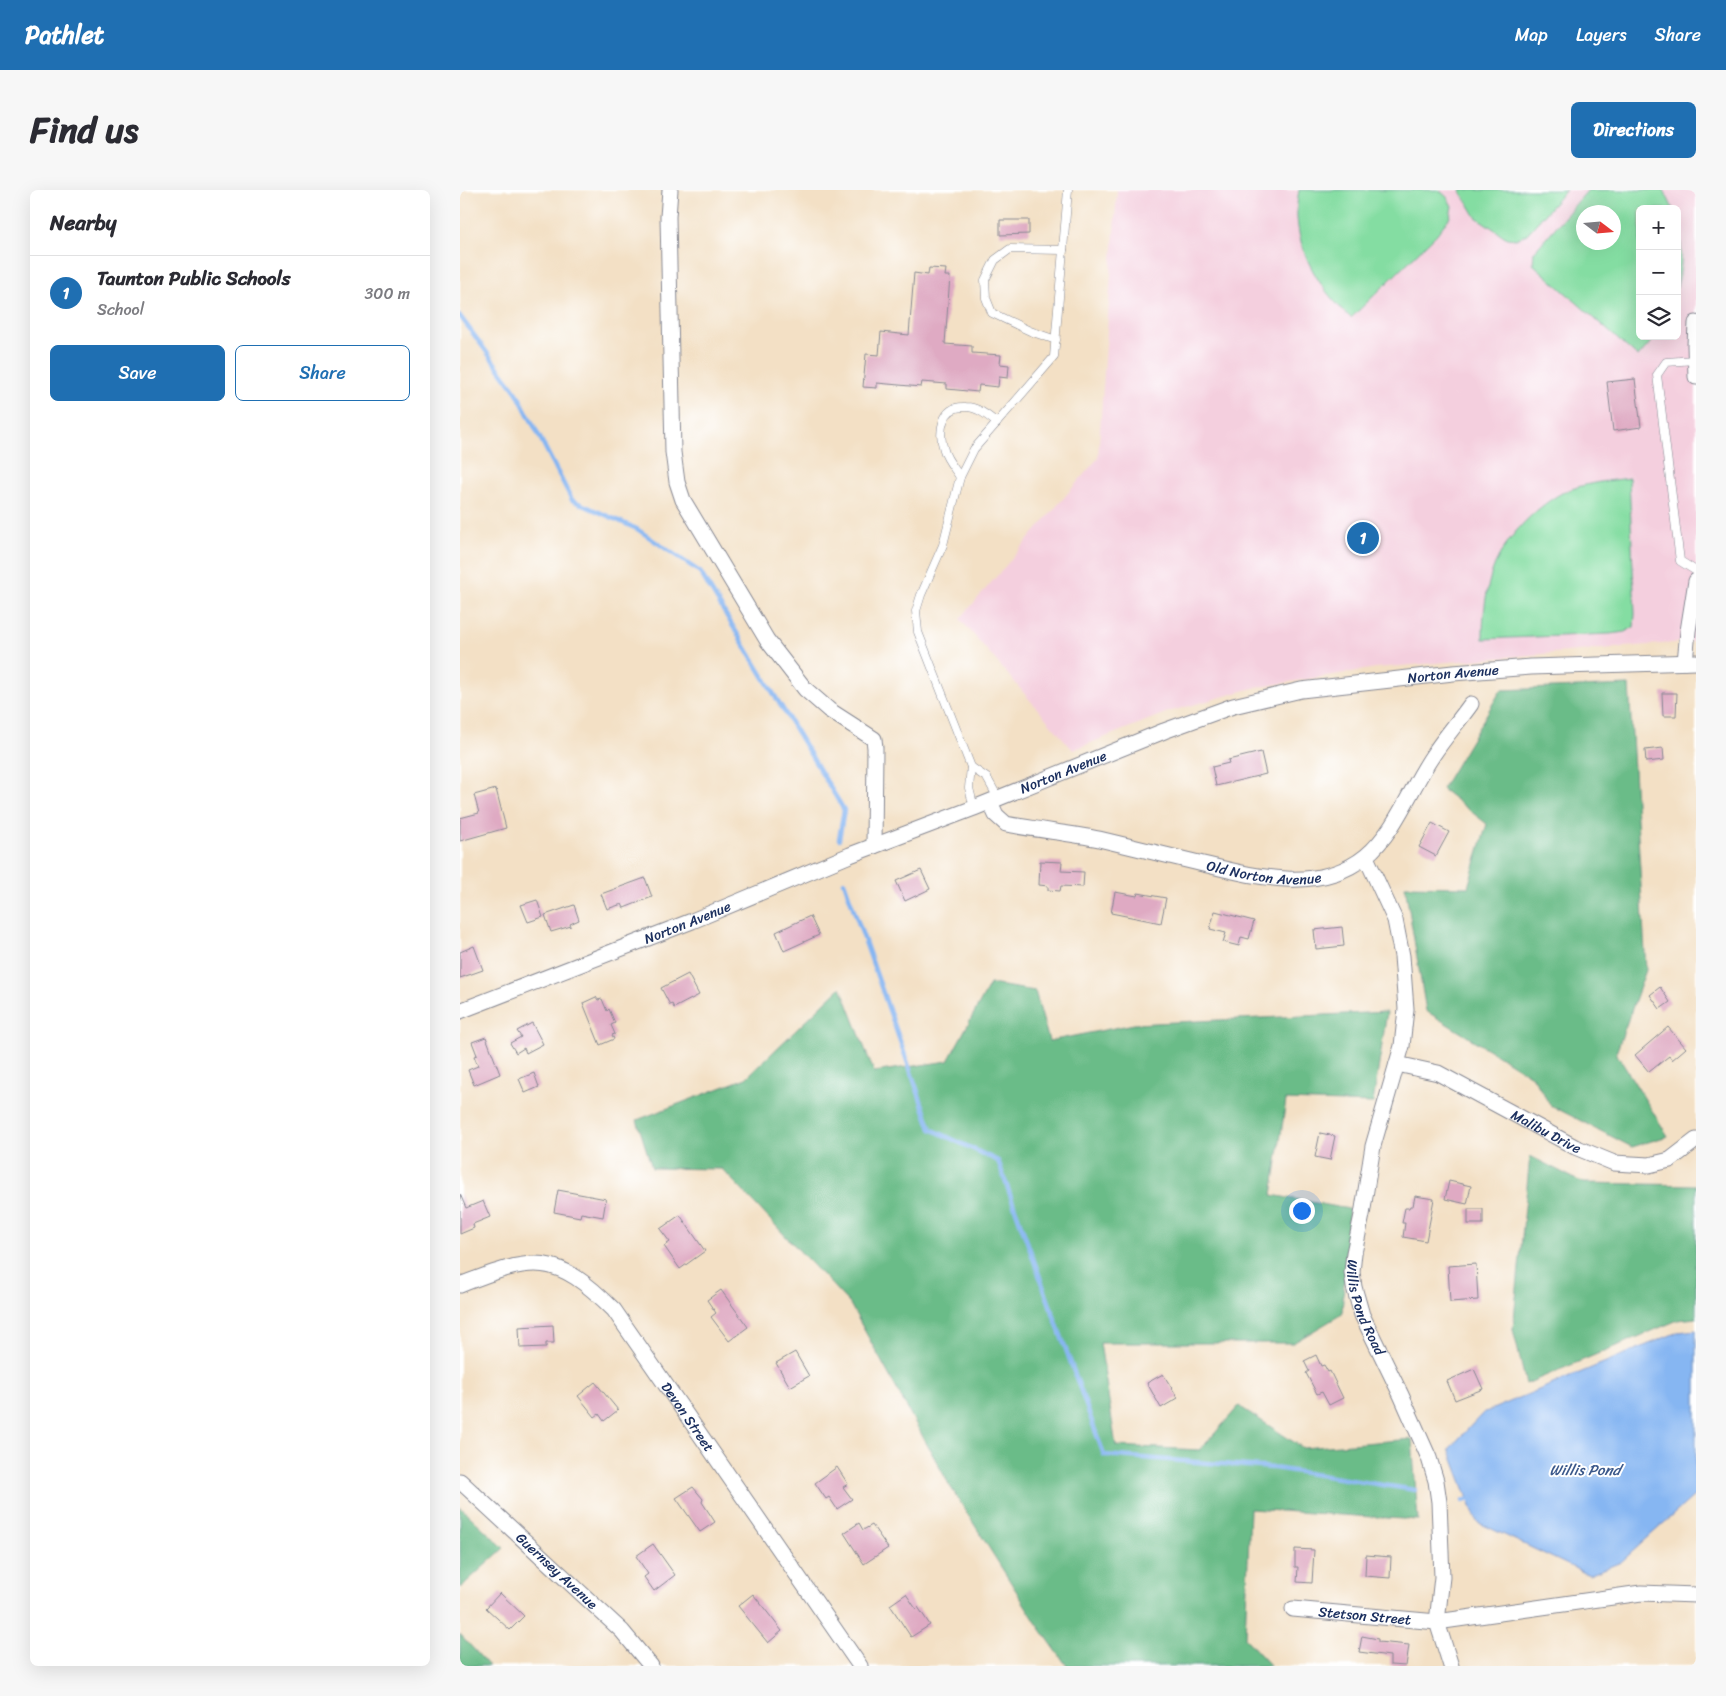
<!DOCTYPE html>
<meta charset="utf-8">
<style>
:root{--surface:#fff;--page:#f7f7f7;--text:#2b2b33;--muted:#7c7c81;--line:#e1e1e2;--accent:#1f6fb2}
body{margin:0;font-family:Sriracha,sans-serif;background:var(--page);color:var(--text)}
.controls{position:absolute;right:15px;top:15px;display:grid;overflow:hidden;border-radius:8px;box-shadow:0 5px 20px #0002}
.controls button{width:45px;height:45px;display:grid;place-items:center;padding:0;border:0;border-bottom:1px solid var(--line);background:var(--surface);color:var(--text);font:25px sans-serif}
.compass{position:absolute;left:1116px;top:15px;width:45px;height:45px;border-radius:50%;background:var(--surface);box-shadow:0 5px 20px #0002;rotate:106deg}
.you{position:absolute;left:841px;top:1020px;width:18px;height:18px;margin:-12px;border:4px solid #fff;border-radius:50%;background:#1a73e8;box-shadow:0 0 0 8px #1a73e833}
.badge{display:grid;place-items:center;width:32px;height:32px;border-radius:50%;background:var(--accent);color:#fff;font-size:16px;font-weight:700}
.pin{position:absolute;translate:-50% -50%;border:2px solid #fff;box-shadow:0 1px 5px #0006}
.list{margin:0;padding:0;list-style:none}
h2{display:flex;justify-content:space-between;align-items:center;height:65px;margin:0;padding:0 20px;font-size:21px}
h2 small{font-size:16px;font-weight:400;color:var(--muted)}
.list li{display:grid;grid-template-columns:32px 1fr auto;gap:15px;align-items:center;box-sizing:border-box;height:75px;padding:0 20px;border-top:1px solid var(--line)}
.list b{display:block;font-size:19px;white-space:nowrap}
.list p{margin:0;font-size:16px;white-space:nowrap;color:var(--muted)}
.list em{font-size:16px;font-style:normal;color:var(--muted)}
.actions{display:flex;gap:10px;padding:15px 20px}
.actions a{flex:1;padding:11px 0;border:1px solid var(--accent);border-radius:8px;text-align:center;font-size:18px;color:var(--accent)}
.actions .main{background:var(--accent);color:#fff}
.icon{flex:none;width:28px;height:28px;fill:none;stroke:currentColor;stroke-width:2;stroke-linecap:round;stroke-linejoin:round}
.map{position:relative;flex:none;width:1236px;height:1476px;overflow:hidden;border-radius:8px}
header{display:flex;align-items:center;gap:30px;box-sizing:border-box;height:70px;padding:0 25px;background:var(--accent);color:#fff}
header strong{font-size:24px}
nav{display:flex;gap:28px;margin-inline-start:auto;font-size:18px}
.intro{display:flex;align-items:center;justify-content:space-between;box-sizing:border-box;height:120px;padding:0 30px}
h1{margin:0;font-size:35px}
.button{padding:12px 22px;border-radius:8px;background:var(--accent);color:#fff;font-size:18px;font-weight:700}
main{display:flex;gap:30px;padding:0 30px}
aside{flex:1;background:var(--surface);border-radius:8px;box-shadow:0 5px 20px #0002}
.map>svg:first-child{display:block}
.built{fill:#f4cfde;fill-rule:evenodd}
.green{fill:#84dda2;stroke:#508680;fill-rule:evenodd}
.forest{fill:#6bbc88;stroke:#437673}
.water{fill:#86b6f2;stroke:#5072a8}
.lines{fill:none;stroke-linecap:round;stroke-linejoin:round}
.stream{stroke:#86b6f2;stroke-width:4.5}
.building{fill:#dfaac3}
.service-casing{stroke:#878892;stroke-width:9}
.minor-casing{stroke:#878892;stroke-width:17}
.service{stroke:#fff;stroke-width:8}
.minor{stroke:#fff;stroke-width:15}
.labels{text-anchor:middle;stroke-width:4;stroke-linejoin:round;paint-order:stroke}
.street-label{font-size:14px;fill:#1b2f5e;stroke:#fff}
.water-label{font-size:15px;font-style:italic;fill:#3b588a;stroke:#fff}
</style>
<header>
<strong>Pathlet</strong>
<nav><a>Map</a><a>Layers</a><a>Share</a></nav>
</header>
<div class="intro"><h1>Find us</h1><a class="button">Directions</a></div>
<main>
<aside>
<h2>Nearby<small></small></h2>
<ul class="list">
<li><span class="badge">1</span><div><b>Taunton Public Schools</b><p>School</p></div><em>300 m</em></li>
</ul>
<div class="actions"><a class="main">Save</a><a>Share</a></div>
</aside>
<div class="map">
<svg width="1236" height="1476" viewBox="0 0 1236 1476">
<rect width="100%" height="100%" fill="#fff"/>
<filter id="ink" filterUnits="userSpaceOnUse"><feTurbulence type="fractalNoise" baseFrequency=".02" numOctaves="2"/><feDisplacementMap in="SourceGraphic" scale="10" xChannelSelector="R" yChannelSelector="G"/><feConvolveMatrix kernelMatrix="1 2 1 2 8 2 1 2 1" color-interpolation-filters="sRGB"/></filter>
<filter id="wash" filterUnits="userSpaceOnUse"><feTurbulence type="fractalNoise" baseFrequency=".0096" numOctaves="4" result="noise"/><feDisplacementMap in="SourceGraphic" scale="20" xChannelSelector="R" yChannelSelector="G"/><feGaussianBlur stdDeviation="1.12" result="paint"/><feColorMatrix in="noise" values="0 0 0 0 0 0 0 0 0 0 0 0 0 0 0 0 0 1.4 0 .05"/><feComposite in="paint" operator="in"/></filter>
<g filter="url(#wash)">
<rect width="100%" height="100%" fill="#f3e0c5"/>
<path class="built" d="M657,0H1236V451L916,478L793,498L708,522L613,560L500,429L638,268ZM1180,19H1217V146H1180ZM1124,22H1154V52H1124Z"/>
<g class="green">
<path d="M839,0H979L987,7L992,16L990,27L976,45L891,128C855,96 829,49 839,0Z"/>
<polygon points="1000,0 1106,0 1067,44 1056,49 1047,48 1016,27"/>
<path d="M1128,0H1204L1213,19H1180V146H1196L1178,167L1073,74L1074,62ZM1124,22H1154V52H1124Z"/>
<path d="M1217,34C1223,57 1223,73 1217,97Z"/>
<path d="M1169,288L1175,424L1174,437L1165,442L1150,444L1023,449C1023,427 1025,406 1031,385C1040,353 1074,318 1102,303C1123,293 1147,291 1169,288Z"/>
</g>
<g class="forest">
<polygon points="1169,495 1186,780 1156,863 1208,946 1172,957 1090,915 1073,887 966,821 945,696 1008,697 1027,634 982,599 1041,500"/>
<polygon points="530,794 575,801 589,851 674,834 927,822 913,913 826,910 812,1005 889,1019 882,1124 833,1153 640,1153 656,1256 740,1260 779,1216 843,1258 952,1249 958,1330 790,1319 785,1448 811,1476 607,1476 577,1434 490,1296 390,1114 262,979 192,978 177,930 286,888 381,797 414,882 488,871"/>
<polygon points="1070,966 1123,993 1236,995 1236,1128 1218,1130 1066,1194 1053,1139"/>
<polygon points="0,1317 44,1358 0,1398"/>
<polygon points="0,1444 29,1476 0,1476"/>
</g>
<polygon class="water" points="1236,1140 1236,1304 1161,1372 1129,1385 1017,1332 989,1259 1023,1223 1218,1142"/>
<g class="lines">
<g class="stream">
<polyline points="0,126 57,203 112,310 177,339 240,382 384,620 379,649"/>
<polyline points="384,692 471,939 538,971 644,1265 814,1278 955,1300"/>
<polyline points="1003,1311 1013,1308"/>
</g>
</g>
<g id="blocks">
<g class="building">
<polygon points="540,30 569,30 569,44 540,45"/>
<polygon points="469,78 486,79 485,86 490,86 485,154 512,156 512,163 541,165 540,174 549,175 548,188 539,187 538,197 519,195 518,202 487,199 487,194 462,192 461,197 417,193 417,198 403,197 406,164 419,165 421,142 449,145 454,83 468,85"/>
<polygon points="1175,189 1181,237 1153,241 1147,192"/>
<polygon points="1202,503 1217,503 1216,526 1203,526"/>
<polygon points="1203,558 1204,570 1186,572 1185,560"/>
<polygon points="801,562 806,584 756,596 752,577 769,573 768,570"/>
<polygon points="36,599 46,638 0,651 0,628 19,623 14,605"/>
<polygon points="972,633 989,642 976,666 959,657"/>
<polygon points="580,671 602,672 601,681 624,682 623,697 601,696 600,701 588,700 588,696 579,695"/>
<polygon points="461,680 470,699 445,711 436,691"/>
<polygon points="185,688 192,707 164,718 162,714 147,719 141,704"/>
<polygon points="655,702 677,706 678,703 706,708 701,733 651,723"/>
<polygon points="77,710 83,727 68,732 61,715"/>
<polygon points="114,715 119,730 110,734 111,736 91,742 85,725"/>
<polygon points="755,721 794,731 789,749 781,747 779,756 763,752 766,743 750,739"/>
<polygon points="350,726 359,745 324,761 316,742"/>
<polygon points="882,737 884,756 856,759 854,740"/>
<polygon points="14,756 23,780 0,788 0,762"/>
<polygon points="228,784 239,805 214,818 212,814 210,815 201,798"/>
<polygon points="1200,797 1210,812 1200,819 1190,805"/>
<polygon points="136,807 138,810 142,809 147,821 149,819 155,833 151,835 155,844 152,845 154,849 140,855 123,813"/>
<polygon points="72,833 83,854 66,863 64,858 56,863 50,853 61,847 57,841"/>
<polygon points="1208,837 1226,858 1212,870 1209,866 1189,882 1175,865"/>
<polygon points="26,847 40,884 14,895 8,880 18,876 14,866 17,865 12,852"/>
<polygon points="74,883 79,897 65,903 59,889"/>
<polygon points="860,943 875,946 870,970 855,967"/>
<polygon points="989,991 1011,996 1007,1014 985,1009"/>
<polygon points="98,1000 146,1009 143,1027 121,1023 120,1027 94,1022"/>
<polygon points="0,1004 6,1018 23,1011 30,1027 13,1034 14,1038 0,1044"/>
<polygon points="955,1006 974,1009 966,1051 943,1047 945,1033 942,1033 945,1018 949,1018 950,1016 953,1016"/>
<rect x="1008" y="1019" width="15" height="15"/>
<polygon points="220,1025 245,1061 220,1079 204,1056 210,1052 200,1039"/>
<polygon points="1016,1074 1018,1110 990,1112 988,1076"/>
<polygon points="261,1100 288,1137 269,1151 251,1127 256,1123 247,1110"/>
<polygon points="93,1135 94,1153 86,1153 86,1157 60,1158 59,1137"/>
<polygon points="335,1162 349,1186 330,1197 316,1173"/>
<polygon points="856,1165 861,1176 864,1175 868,1182 870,1181 883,1208 869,1215 862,1202 857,1204 846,1183 849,1181 844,1171"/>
<polygon points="1014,1179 1023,1199 995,1210 987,1191"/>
<polygon points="703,1184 718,1208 701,1218 687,1193"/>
<polygon points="135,1192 158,1220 144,1231 139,1224 135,1227 118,1206"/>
<polygon points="377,1277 388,1294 383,1297 392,1309 377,1319 369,1307 366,1309 355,1293"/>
<polygon points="233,1297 243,1309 242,1312 255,1332 240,1342 216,1308"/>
<polygon points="399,1333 403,1340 412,1335 428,1358 404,1374 384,1343"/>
<polygon points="193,1354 215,1385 194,1401 184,1387 188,1384 176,1366"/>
<polygon points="835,1359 854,1360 852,1393 837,1392 838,1377 835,1377"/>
<polygon points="906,1365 931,1367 930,1388 905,1386"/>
<polygon points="40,1403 64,1426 50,1440 26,1418"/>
<polygon points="293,1404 322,1441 308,1453 278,1416"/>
<polygon points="446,1404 456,1419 458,1417 470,1435 451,1447 430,1415"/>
<polygon points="902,1446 918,1449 918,1452 949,1455 946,1476 930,1475 930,1466 899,1462"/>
</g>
</g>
</g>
<g filter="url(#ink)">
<use href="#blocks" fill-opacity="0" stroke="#878892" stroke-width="1"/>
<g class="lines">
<g class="service-casing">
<g id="service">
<polyline points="596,150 570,141 532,123 526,108 525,90 535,70 550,59 603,60"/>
<polyline points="1235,170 1206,172 1197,185 1220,371 1236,381"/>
<path d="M500,287C495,279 486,269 484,260C478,242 481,215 506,217C518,217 528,226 537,233"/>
<polyline points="511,577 458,442 456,421 461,405 483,355 500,287 514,259 594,167 608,0"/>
<polyline points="514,618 509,598 511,577 527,588 538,608"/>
</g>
</g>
<g class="minor-casing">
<g id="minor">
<polyline points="210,0 208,27 213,262 217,292 223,310 307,450 345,499 369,520 414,549 415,558 414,656"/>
<polyline points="1236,133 1235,155 1236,187"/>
<polyline points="1225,472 1228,441 1236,391"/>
<path id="s1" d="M530,612L536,625L546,634C577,640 609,643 639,649C673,657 706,665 739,673C793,686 858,705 906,666C936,641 951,597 973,565C984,548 999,531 1011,514"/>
<path id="s2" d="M906,667L935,730L942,766L946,819L942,856L913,956L902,1025L894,1063L892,1082L894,1097L902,1125L941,1205L969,1268L976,1291L979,1312L982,1387L977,1432L991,1476"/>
<path id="s3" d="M0,821L232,731L390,665L514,618L704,541L773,516L841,500L993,483L1071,477L1236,472"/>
<path id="s4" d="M937,874L978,883L1115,957L1154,973L1189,975L1210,970L1236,950"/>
<path id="s5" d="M0,1095C74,1066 95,1061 154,1120L400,1476"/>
<path id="s6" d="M0,1291L162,1441L191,1476"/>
<path id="s7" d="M833,1419L977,1432L1181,1403L1236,1405"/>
</g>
</g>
<use href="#service" class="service"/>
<use href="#minor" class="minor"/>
</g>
</g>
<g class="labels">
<g class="street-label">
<text dy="5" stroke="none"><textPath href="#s3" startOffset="1054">Norton Avenue</textPath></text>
<text dy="5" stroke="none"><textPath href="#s3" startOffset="649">Norton Avenue</textPath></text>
<text dy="5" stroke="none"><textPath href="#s1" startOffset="291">Old Norton Avenue</textPath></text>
<text dy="5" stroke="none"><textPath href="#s3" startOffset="244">Norton Avenue</textPath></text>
<text dy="5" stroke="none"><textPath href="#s4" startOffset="165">Malibu Drive</textPath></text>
<text dy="5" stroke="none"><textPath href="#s2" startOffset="466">Willis Pond Road</textPath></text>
<text dy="5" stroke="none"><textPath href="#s5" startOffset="302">Devon Street</textPath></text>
<text dy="5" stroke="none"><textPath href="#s6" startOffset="132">Guernsey Avenue</textPath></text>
<text dy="5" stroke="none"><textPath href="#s7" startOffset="72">Stetson Street</textPath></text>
</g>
<g class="water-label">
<text x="1125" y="1285">Willis Pond</text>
</g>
</g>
</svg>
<div class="controls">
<button>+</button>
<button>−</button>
<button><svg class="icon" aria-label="layers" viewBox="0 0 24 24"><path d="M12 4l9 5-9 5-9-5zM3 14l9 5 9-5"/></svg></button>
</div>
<svg class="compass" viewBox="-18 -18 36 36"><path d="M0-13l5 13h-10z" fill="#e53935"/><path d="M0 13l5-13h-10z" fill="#7c7c81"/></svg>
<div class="you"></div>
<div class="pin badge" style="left:903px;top:348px">1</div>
</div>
</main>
